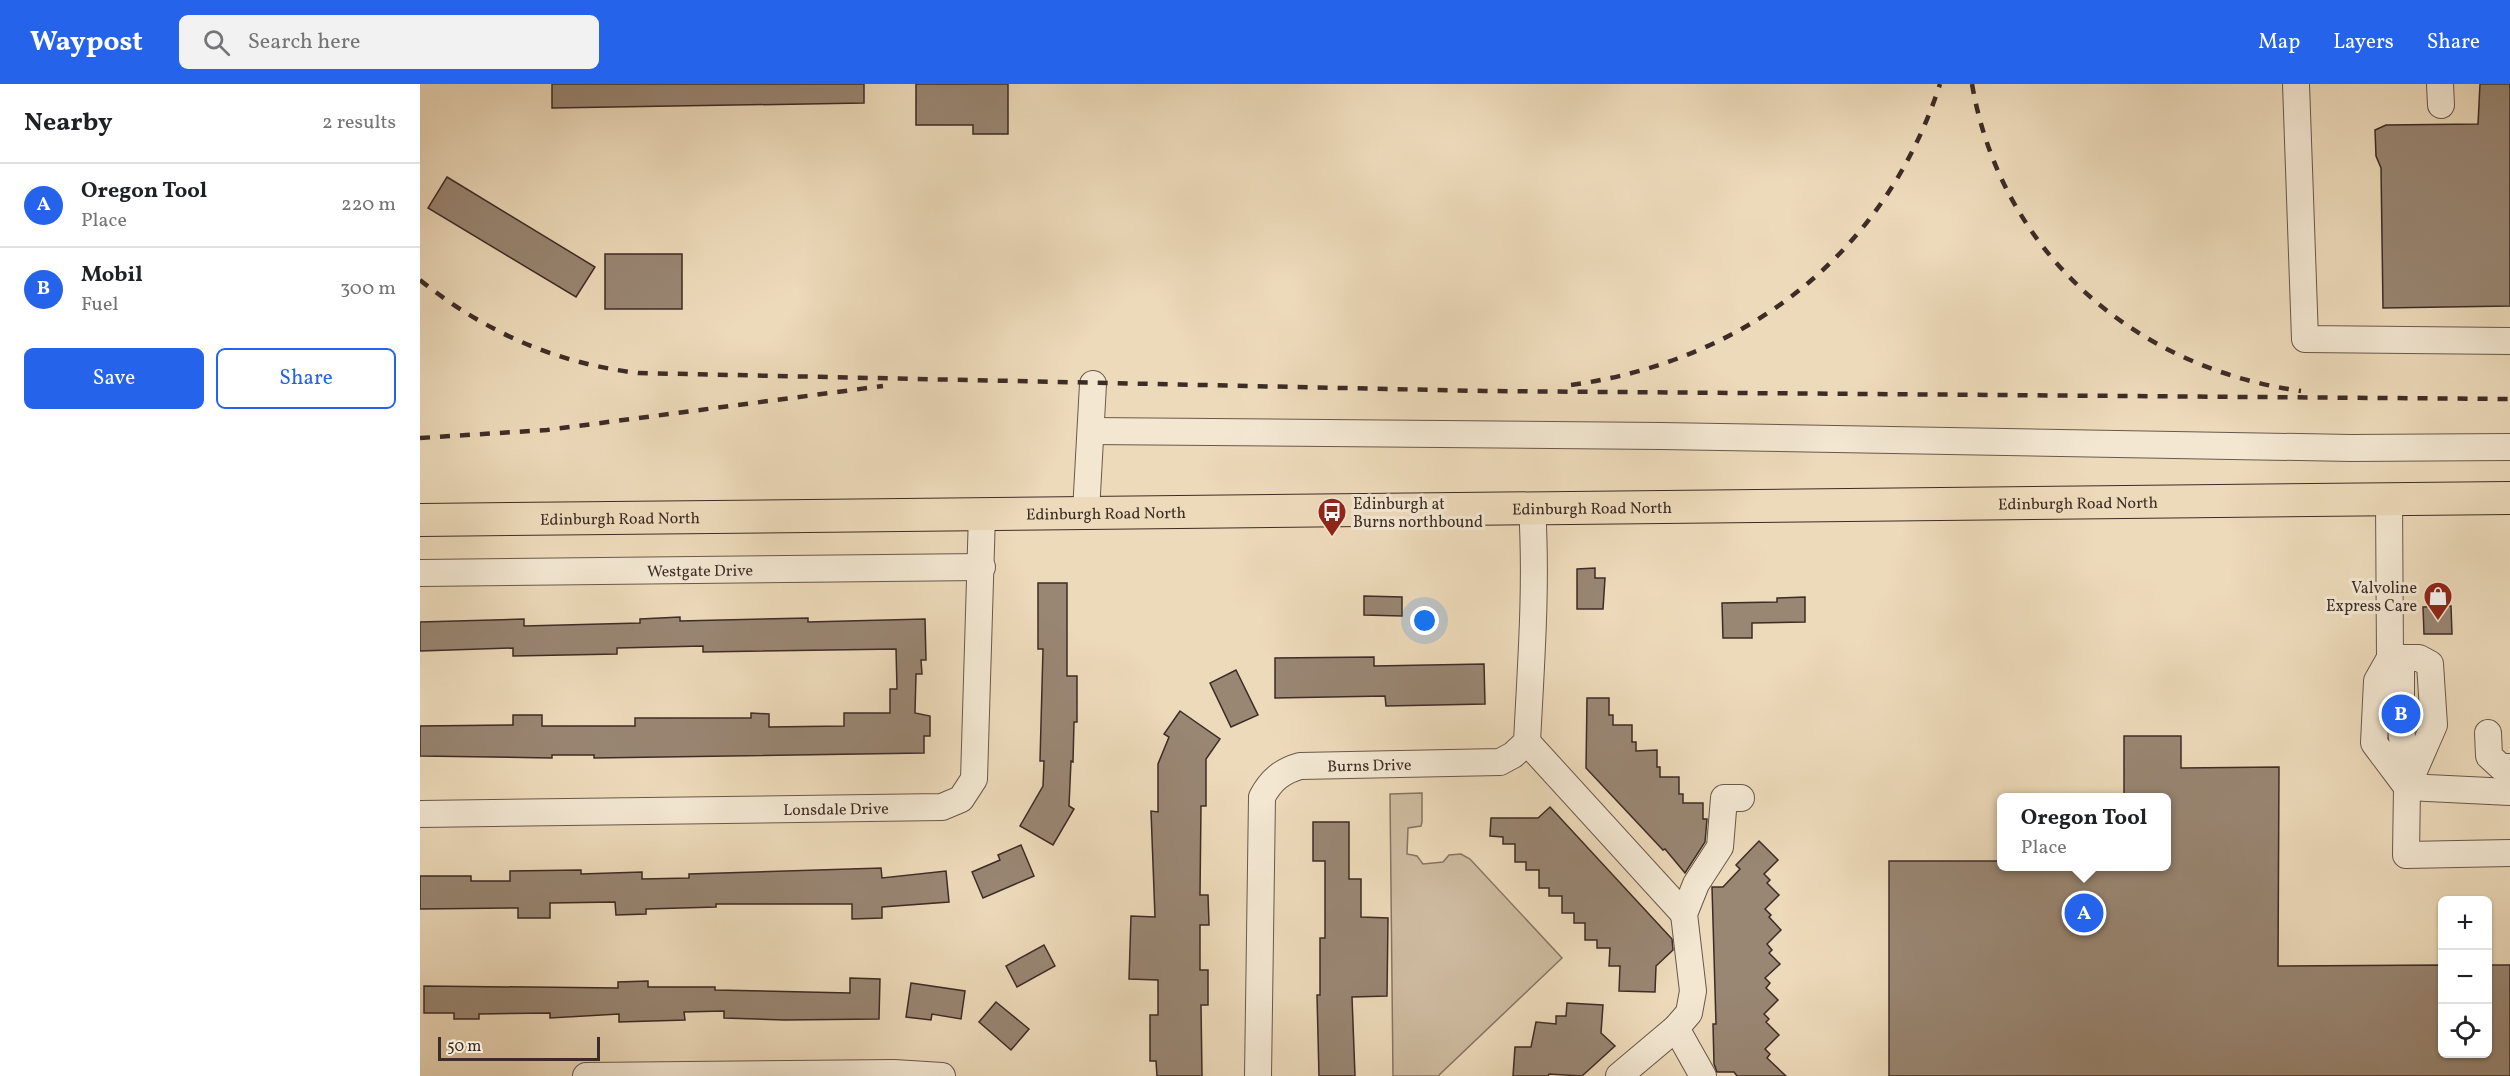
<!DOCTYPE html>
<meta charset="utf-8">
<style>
:root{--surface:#fff;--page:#f2f2f2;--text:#202124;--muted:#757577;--line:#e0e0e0;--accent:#2563eb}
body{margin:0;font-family:Vollkorn,serif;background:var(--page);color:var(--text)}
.controls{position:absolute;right:18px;bottom:18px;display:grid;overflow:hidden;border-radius:9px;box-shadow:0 2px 4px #0004}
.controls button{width:54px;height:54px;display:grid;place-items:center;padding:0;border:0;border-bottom:2px solid var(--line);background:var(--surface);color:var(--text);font:30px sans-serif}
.scale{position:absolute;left:18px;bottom:15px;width:162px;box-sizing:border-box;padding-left:6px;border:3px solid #3d2c26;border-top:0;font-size:16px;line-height:21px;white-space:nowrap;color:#3d2c26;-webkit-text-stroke:4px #f3e7d2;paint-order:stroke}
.you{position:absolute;left:1005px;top:537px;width:21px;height:21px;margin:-15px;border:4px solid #fff;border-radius:50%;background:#1a73e8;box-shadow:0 0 0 9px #1a73e833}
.badge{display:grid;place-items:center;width:39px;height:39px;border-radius:50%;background:var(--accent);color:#fff;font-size:20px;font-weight:700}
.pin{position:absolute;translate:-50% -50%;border:3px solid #fff;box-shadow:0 2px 6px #0006}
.popup{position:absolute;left:1577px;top:709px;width:174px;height:78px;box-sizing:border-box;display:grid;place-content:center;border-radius:9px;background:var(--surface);filter:drop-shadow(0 2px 4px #0005);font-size:20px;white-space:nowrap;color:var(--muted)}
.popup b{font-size:22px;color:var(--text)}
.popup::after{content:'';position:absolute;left:50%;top:100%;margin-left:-12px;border:12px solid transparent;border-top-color:var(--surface)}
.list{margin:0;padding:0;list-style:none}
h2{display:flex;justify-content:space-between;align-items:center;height:78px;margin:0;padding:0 24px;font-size:26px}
h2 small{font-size:20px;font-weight:400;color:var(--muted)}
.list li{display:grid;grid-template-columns:39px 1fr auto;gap:18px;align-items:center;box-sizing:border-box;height:84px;padding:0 24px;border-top:2px solid var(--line)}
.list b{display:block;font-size:22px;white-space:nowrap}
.list p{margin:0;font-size:20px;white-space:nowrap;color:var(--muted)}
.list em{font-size:20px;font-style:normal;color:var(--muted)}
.actions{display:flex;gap:12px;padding:18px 24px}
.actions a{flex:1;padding:14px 0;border:2px solid var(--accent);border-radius:9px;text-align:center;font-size:21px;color:var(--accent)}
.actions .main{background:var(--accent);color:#fff}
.icon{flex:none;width:33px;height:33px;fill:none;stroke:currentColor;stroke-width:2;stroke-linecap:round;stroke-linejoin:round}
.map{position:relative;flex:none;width:2090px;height:992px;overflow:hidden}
header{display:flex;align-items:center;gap:36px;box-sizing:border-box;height:84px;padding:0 30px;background:var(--accent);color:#fff}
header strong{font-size:28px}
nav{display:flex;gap:33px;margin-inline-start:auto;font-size:21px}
.search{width:420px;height:54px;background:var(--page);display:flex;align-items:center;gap:15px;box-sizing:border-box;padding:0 21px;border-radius:9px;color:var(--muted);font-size:22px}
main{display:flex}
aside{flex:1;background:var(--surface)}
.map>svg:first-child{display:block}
.green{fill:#cfbca1;stroke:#867464;stroke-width:1.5}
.building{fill:#998673;stroke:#3d2c26;stroke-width:1.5}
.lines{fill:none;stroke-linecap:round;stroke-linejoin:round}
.minor-casing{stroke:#69584b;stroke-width:28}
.major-casing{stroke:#3d2c26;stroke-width:34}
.minor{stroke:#f3e7d2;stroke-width:26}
.major{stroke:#eddaba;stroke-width:32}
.rail{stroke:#3d2c26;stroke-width:4.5;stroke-dasharray:10 10;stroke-linecap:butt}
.labels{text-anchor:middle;stroke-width:6;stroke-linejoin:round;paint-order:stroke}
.street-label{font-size:16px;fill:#3d2c26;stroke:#f3e7d2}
.poi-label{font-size:16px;fill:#3d2c26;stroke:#f3e7d2;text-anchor:start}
</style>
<header>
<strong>Waypost</strong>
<div class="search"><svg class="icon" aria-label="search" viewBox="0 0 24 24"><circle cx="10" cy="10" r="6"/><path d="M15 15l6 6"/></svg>Search here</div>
<nav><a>Map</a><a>Layers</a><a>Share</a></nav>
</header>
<main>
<aside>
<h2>Nearby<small>2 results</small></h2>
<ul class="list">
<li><span class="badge">A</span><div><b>Oregon Tool</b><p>Place</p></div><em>220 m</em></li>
<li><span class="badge">B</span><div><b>Mobil</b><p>Fuel</p></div><em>300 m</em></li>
</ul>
<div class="actions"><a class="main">Save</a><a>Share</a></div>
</aside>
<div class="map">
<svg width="2090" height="992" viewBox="0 0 2090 992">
<rect width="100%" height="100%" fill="#eddaba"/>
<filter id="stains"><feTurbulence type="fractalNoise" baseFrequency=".00333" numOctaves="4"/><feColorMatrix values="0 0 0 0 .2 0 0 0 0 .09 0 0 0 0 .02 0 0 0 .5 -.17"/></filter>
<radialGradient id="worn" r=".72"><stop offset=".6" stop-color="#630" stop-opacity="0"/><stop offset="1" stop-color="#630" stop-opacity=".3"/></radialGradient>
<polygon class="green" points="1002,709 1002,738 1001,742 988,744 987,770 997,772 1003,780 1023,778 1029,771 1041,770 1050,775 1142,874 1018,992 973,992 970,710"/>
<g class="building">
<polygon points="132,0 444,0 444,19 132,24"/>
<polygon points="496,0 588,0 588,50 553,50 553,41 496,41"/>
<polygon points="2060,0 2090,0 2090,222 1963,224 1961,84 1956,72 1955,46 1966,41 2058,40"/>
<polygon points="27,93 175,183 156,213 8,124"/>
<rect x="185" y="170" width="77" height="55"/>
<polygon points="1175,484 1175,494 1185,494 1183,525 1157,525 1157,485"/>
<polygon points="618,499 647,499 647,592 657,592 657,638 654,638 653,678 651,677 649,722 654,725 633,761 600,742 623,702 624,677 620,677 623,565 618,565"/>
<polygon points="944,512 982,513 982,532 944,531"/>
<polygon points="1385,513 1385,538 1332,539 1332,554 1303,554 1302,519 1357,518 1357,514"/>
<polygon points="2031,522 2032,550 2004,550 2003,523"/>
<polygon points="260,533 260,537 388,534 388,538 505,535 506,576 501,576 502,590 496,590 495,629 510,632 510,652 504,652 504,669 174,674 174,671 132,671 132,674 0,672 0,642 93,641 93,631 122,631 122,642 215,642 215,634 331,634 331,629 349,630 349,643 424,642 424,629 470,629 470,605 477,605 476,565 283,568 283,562 197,564 197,570 93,572 93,564 0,567 0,538 104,535 104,542 220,539 220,535"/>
<polygon points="954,573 954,582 1064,580 1065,620 966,622 965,612 855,614 855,574"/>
<polygon points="816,586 838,631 811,643 790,599"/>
<polygon points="1167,614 1189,614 1189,631 1193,631 1193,641 1212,641 1212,658 1216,658 1216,667 1237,666 1237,683 1240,683 1240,693 1259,693 1259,710 1263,710 1263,719 1283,719 1283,735 1287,735 1285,758 1265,789 1245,765 1243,766 1166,684"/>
<polygon points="1996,620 1999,638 1996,644 1989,632"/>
<polygon points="760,627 800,655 786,675 786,722 781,722 780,811 788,811 789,841 780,841 780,886 788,886 788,921 781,921 782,992 737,992 736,977 730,977 730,931 738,931 738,896 709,895 711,832 735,833 731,727 738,728 738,680 749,653 744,650"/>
<polygon points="1704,652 1761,652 1761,684 1859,683 1858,882 2022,881 2022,969 2067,969 2067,881 2090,881 2090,992 1469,992 1469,777 1581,777 1581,783 1746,783 1746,714 1704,714"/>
<polygon points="1130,723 1252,855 1253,866 1236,882 1235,908 1199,907 1200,882 1189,882 1190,864 1177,864 1177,856 1165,856 1165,839 1154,839 1154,829 1142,829 1142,812 1129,812 1129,804 1119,804 1119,786 1106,786 1106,778 1095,778 1095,760 1083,760 1083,753 1070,752 1071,734 1118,734"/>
<polygon points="893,738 929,738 929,795 941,795 941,833 968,834 967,912 932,913 935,992 899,992 897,911 900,911 900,854 905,854 905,777 893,777"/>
<polygon points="1339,757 1358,776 1344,790 1350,796 1347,799 1359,811 1345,825 1351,831 1349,833 1361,846 1347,860 1352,866 1349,869 1360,880 1345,894 1350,899 1346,904 1358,916 1344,930 1349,935 1346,938 1359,951 1345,965 1350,970 1347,974 1366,992 1317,992 1314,988 1297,988 1294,980 1293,940 1296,940 1292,803 1303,803 1320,785 1316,781"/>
<polygon points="601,761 614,792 563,814 552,788 580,776 578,771"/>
<polygon points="461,784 462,794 526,787 529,818 462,823 462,834 432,835 432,820 296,820 296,823 226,825 226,830 196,831 195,818 130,819 130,834 98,834 98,824 0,825 0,792 51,792 51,797 90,797 90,787 161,786 161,790 222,788 222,795 269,794 269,790"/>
<polygon points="624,861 635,882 597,903 586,882"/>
<polygon points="430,894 460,895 459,935 364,936 304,934 304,927 264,928 265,936 199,938 199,930 130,934 130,929 59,930 59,935 34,935 34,929 4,929 4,902 198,904 198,898 228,897 228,903 295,903 295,906 430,909"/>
<polygon points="491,899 545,907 541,935 512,930 511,936 486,933"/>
<polygon points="576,918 609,945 591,966 559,938"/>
<polygon points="1147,919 1183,921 1181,949 1195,962 1162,992 1129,990 1128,992 1093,992 1095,963 1111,963 1116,938 1136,940 1136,932 1146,932"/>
</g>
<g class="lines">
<g class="minor-casing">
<g id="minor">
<polyline points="1876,0 1885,255 2090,257"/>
<polyline points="2020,0 2021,21"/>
<polyline points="671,347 1241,352 1931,364 2090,363"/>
<polyline points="1969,415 1970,574 1957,597 1954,659 1987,703 1986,771 2090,769"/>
<polyline points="666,428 673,300"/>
<path id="s1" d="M0,489L562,483"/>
<polyline points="1970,574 1999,574 2010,580 2014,641 1987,703"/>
<polyline points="1981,574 1981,620"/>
<polyline points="1981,644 1987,700"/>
<polyline points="2068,649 2069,672 2081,683 2090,683"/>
<polyline points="1107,658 1264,830"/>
<polyline points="1987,703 2090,708"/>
<path id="s2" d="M0,730L522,723L541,715L554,695L562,430"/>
<polyline points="1256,944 1283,992"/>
<polyline points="166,992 474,989 522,992"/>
<path id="s3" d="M838,992L842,713C851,696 862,687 880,682L1080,678L1093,671L1107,658C1111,579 1117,501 1112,423"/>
<polyline points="1199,992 1256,944 1269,929 1273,907 1264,830 1276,800 1300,763 1304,714 1321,714"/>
</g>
</g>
<g class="major-casing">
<g id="major">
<path id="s4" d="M0,436L2090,414"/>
</g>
</g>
<use href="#minor" class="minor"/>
<use href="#major" class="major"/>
<g class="rail">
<path d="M1552,0C1581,169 1715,284 1881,307"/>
<path d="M0,196C65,248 135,279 218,289L1064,307L2090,315"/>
<path d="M1151,301C1326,277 1465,170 1520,0"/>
<polyline points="0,354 127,346 463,302"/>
</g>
</g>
<defs>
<g id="bus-pin" transform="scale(1.5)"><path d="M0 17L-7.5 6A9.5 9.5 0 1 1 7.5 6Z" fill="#8f2418" stroke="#f3e7d2"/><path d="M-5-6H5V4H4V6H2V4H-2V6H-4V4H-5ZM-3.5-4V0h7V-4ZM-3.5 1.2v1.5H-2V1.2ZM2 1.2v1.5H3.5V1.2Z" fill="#fff"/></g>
<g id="shop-pin" transform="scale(1.5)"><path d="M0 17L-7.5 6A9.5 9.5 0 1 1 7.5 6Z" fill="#8f2418" stroke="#f3e7d2"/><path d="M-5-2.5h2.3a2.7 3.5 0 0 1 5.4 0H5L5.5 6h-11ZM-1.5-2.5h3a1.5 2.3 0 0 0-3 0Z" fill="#fff"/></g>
</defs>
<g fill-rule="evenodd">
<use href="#bus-pin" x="912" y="428"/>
<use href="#shop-pin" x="2018" y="512"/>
</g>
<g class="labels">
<g class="street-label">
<text dy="6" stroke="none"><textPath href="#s4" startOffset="1658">Edinburgh Road North</textPath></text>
<text dy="6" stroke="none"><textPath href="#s4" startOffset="1172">Edinburgh Road North</textPath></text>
<text dy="6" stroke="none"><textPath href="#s4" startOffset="686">Edinburgh Road North</textPath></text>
<text dy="6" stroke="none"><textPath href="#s4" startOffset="200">Edinburgh Road North</textPath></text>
<text dy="6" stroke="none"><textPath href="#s1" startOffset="280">Westgate Drive</textPath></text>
<text dy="6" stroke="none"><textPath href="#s3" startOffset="399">Burns Drive</textPath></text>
<text dy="6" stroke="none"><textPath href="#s2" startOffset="416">Lonsdale Drive</textPath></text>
</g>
<g class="poi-label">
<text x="933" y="425">Edinburgh at<tspan x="933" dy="18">Burns northbound</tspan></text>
<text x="1997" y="509" text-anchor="end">Valvoline<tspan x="1997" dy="18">Express Care</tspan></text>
</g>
</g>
<rect width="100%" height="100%" filter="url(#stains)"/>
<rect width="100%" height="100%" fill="url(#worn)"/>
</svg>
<div class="controls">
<button>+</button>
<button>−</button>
<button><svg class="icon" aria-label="locate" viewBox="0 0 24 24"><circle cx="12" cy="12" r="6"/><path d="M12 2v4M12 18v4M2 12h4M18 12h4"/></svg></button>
</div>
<div class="scale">50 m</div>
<div class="you"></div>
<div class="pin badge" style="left:1664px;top:829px">A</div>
<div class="popup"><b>Oregon Tool</b>Place</div>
<div class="pin badge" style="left:1981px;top:630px">B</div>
</div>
</main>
